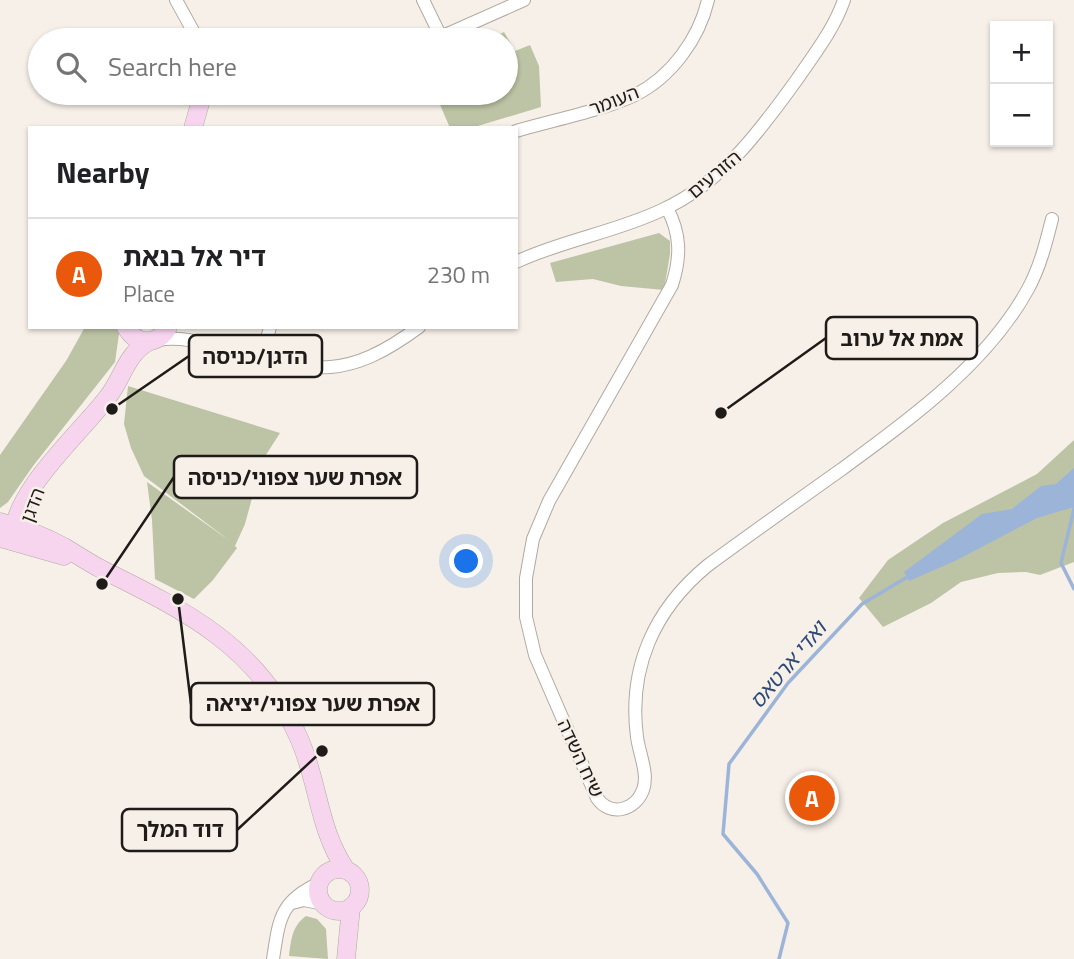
<!DOCTYPE html>
<meta charset="utf-8">
<style>
:root{--surface:#fff;--page:#f2f2f2;--text:#202124;--muted:#757577;--line:#e0e0e0;--accent:#ea580c}
body{margin:0;font-family:"Titillium Web","Noto Sans Hebrew",sans-serif;background:var(--page);color:var(--text)}
.controls{position:absolute;right:21px;top:21px;display:grid;overflow:hidden;border-radius:0px;box-shadow:0 2px 5px #0004}
.controls button{width:63px;height:63px;display:grid;place-items:center;padding:0;border:0;border-bottom:2px solid var(--line);background:var(--surface);color:var(--text);font:35px sans-serif}
.you{position:absolute;left:467px;top:562px;width:24px;height:24px;margin:-18px;border:5px solid #fff;border-radius:50%;background:#1a73e8;box-shadow:0 0 0 10px #1a73e833}
.badge{display:grid;place-items:center;width:46px;height:46px;border-radius:50%;background:var(--accent);color:#fff;font-size:23px;font-weight:700}
.pin{position:absolute;translate:-50% -50%;border:4px solid #fff;box-shadow:0 2px 7px #0006}
.list{margin:0;padding:0;list-style:none}
h2{display:flex;justify-content:space-between;align-items:center;height:91px;margin:0;padding:0 28px;font-size:30px}
h2 small{font-size:23px;font-weight:400;color:var(--muted)}
.list li{display:grid;grid-template-columns:46px 1fr auto;gap:21px;align-items:center;box-sizing:border-box;height:112px;padding:0 28px;border-top:2px solid var(--line)}
.list b{display:block;font-size:26px;white-space:nowrap}
.list p{margin:0;font-size:23px;white-space:nowrap;color:var(--muted)}
.list em{font-size:23px;font-style:normal;color:var(--muted)}
.icon{flex:none;width:38px;height:38px;fill:none;stroke:currentColor;stroke-width:2;stroke-linecap:round;stroke-linejoin:round}
.map{position:relative;flex:none;width:1074px;height:959px;overflow:hidden}
.search{position:absolute;background:var(--surface);box-shadow:0 2px 5px #0004;left:28px;top:28px;width:490px;height:77px;display:flex;align-items:center;gap:18px;box-sizing:border-box;padding:0 24px;border-radius:38px;color:var(--muted);font-size:26px}
.panel{position:absolute;background:var(--surface);box-shadow:0 2px 5px #0004;left:28px;top:126px;width:490px;height:203px;border-radius:0px}
.map>svg:first-child{display:block}
.green{fill:#bdc3a5}
.water{fill:#9db4d9}
.lines{fill:none;stroke-linecap:round;stroke-linejoin:round}
.stream{stroke:#9db4d9;stroke-width:3.5}
.street-casing{stroke:#b0a9a2;stroke-width:14}
.secondary-casing{stroke:#b0a9a2;stroke-width:19}
.street{stroke:#fff;stroke-width:12}
.secondary{stroke:#f8d5ef;stroke-width:18}
.labels{text-anchor:middle;stroke-width:5;stroke-linejoin:round;paint-order:stroke}
.street-label{font-size:19px;fill:#1e1b19;stroke:#f7f0e9}
.water-label{font-size:21px;font-style:italic;fill:#2b4979;stroke:#f7f0e9}
.leader{fill:none;stroke:#1e1b19;stroke-width:2.5}
.callout-dot{fill:#1e1b19;stroke:#f7f0e9;stroke-width:2.5}
.callout{fill:#f7f0e9;stroke:#1e1b19;stroke-width:2.5}
.callout-label{font-size:21px;text-anchor:middle;font-weight:bold;fill:#1e1b19}
</style>
<div class="map">
<svg width="1074" height="959" viewBox="0 0 1074 959">
<rect width="100%" height="100%" fill="#f7f0e9"/>
<g class="green">
<polygon points="504,32 515,51 530,45 539,66 541,107 471,128 450,128 435,93 506,93 506,40 489,40"/>
<polygon points="659,233 670,241 670,254 664,290 621,286 593,279 556,282 550,263"/>
<polygon points="85,327 120,327 115,362 33,466 8,502 0,508 0,455 66,361"/>
<polygon points="128,386 280,433 262,461 245,524 235,546 237,548 213,580 194,599 155,579 152,520 147,482 230,541 144,476 131,448 124,424"/>
<polygon points="1074,440 1074,562 1040,575 1026,572 998,573 961,582 931,603 883,627 859,598 888,560 943,523 1037,474"/>
<path d="M306,916L317,919L326,929L328,959L289,956C291,940 292,926 306,916Z"/>
</g>
<polygon class="water" points="1074,468 1074,507 1037,518 955,561 909,581 904,572 982,514 1012,509 1041,486 1056,484"/>
<g class="lines">
<g class="stream">
<polyline points="1074,509 1061,563 1074,589"/>
<polyline points="779,959 788,923 757,874 723,834 729,764 788,683 862,604 909,576"/>
</g>
<g class="street-casing">
<g id="street">
<polyline points="176,0 198,40"/>
<polyline points="423,0 441,37"/>
<polyline points="434,40 524,0"/>
<path d="M516,131C553,120 601,111 635,95C671,77 699,39 708,0"/>
<path d="M667,208C681,234 681,257 672,285L549,501L533,539L526,578V617L535,655L597,798C610,817 635,811 643,790C649,774 639,753 637,737C628,668 654,610 707,566C752,533 797,501 842,469C909,420 987,364 1028,289C1040,267 1046,243 1052,219"/>
<path d="M516,262C563,240 616,232 662,210C723,182 760,131 798,78C815,53 834,29 844,0"/>
<path d="M158,340C182,336 204,343 227,349C312,371 343,383 419,327"/>
<polyline points="262,358 270,327"/>
<polyline points="292,903 304,900 324,904"/>
<path d="M273,959C279,921 279,901 320,883"/>
</g>
</g>
<g class="secondary-casing">
<g id="secondary">
<polyline points="193,128 203,93"/>
<path d="M126,327C136,346 158,346 168,327"/>
<path d="M0,522C22,528 44,536 64,547C76,554 88,562 101,569C184,610 258,646 298,736C319,781 317,827 346,870"/>
<polyline points="0,538 64,556"/>
<path d="M12,541C13,491 78,436 107,398C122,380 126,354 148,342"/>
<circle cx="339" cy="890" r="21"/>
<polyline points="346,959 351,907"/>
</g>
</g>
<use href="#street" class="street"/>
<use href="#secondary" class="secondary"/>
</g>
<g class="labels">
<g class="street-label">
<text transform="translate(614 100) rotate(-21)" y="7">העומר</text>
<text transform="translate(714 174) rotate(-40)" y="7">הזורעים</text>
<text transform="translate(32 505) rotate(-69)" y="7">הדגן</text>
<text transform="translate(581 758) rotate(65)" y="7">שיח השדה</text>
</g>
<g class="water-label">
<text transform="translate(788 665) rotate(-50)" y="7">ואדי ארטאס</text>
</g>
</g>
<path class="leader" d="M721 413L826 338M112 409L189 356M102 584L174 477M178 599L191 704M322 751L237 830"/>
<g class="callout-dot">
<circle cx="721" cy="413" r="7"/>
<circle cx="112" cy="409" r="7"/>
<circle cx="102" cy="584" r="7"/>
<circle cx="178" cy="599" r="7"/>
<circle cx="322" cy="751" r="7"/>
</g>
<g class="callout">
<rect x="826" y="317" width="151" height="42" rx="7"/>
<rect x="189" y="335" width="133" height="42" rx="7"/>
<rect x="174" y="456" width="243" height="42" rx="7"/>
<rect x="191" y="683" width="243" height="42" rx="7"/>
<rect x="122" y="809" width="115" height="42" rx="7"/>
</g>
<g class="callout-label">
<text x="902" y="346">אמת אל ערוב</text>
<text x="255" y="364">הדגן/כניסה</text>
<text x="295" y="485">אפרת שער צפוני/כניסה</text>
<text x="313" y="711">אפרת שער צפוני/יציאה</text>
<text x="180" y="837">דוד המלך</text>
</g>
</svg>
<div class="controls">
<button>+</button>
<button>−</button>
</div>
<div class="you"></div>
<div class="pin badge" style="left:812px;top:798px">A</div>
<div class="search"><svg class="icon" aria-label="search" viewBox="0 0 24 24"><circle cx="10" cy="10" r="6"/><path d="M15 15l6 6"/></svg>Search here</div>
<section class="panel">
<h2>Nearby<small></small></h2>
<ul class="list">
<li><span class="badge">A</span><div><b>דיר אל בנאת</b><p>Place</p></div><em>230 m</em></li>
</ul>
</section>
</div>
